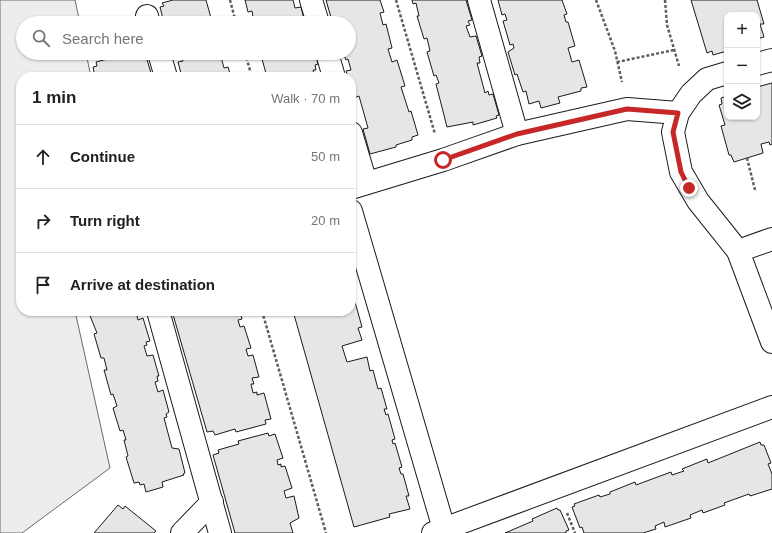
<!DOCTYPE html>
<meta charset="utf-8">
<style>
:root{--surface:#fff;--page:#f2f2f2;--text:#202124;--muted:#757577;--line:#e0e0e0}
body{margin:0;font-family:Arial,sans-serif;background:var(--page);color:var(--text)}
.controls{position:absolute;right:12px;top:12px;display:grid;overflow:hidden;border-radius:8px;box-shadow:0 1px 3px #0004}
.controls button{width:36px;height:36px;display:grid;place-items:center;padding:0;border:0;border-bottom:1px solid var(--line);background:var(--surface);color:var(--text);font:20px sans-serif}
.stop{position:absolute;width:12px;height:12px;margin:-9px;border:3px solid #c62828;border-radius:50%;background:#fff}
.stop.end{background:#c62828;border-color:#fff;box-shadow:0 1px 4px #0008}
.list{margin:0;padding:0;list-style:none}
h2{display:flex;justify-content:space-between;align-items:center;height:52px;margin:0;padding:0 16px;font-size:17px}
h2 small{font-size:13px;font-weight:400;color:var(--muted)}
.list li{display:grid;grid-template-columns:26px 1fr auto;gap:12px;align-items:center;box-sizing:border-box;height:64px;padding:0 16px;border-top:1px solid var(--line)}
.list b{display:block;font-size:15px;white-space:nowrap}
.list em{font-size:13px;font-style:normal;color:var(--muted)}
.icon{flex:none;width:22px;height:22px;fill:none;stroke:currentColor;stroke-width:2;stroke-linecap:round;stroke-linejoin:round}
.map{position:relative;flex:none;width:772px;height:533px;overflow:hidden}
.search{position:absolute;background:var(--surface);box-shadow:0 1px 3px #0004;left:16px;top:16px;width:340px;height:44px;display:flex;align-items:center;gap:10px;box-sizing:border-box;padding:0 14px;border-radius:22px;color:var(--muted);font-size:15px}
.panel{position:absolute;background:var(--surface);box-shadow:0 1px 3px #0004;left:16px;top:72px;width:340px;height:244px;border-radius:16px}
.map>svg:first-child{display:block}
.built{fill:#ededed;stroke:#6a6a6a}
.building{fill:#e6e6e6;stroke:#1a1a1a}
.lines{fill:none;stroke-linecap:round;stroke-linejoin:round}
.minor-casing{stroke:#1a1a1a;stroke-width:24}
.path{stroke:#5f5f5f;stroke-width:2.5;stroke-dasharray:3 2;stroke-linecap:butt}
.minor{stroke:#fff;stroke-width:22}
.route{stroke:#c62828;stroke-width:5}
</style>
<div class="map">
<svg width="772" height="533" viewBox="0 0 772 533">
<rect width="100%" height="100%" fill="#fff"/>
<polygon class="built" points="0,0 75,0 80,23 23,23 23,53 86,53 91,77 21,77 21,311 75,311 110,468 22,533 0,533"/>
<g class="building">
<polygon points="173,0 206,0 211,18 214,17 218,23 164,23 160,7 164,6 162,3"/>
<polygon points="245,0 293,0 295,8 301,7 305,23 254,23 252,11 248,12"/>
<polygon points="326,0 380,0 384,12 380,13 383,25 386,24 392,48 388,49 392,62 397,60 405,86 401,87 409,112 411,111 418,135 412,137 412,140 396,145 396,147 370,154 363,129 368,128 359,96 354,98 351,77 348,77 346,71 351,70 348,59 346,60 345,57 341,57 340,53 349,53 349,23 336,23 335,20 332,21"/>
<polygon points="412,0 466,0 472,20 468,21 470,25 466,26 470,37 476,36 482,56 479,57 480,63 477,63 485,93 488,91 489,95 493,94 499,115 496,116 497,118 473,125 473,122 447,127 436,84 439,83 436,75 434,76 427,52 430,51 427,38 424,39 417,16 419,16 416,3 413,4"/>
<polygon points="498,0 562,0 567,14 564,15 566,22 568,22 575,46 568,48 572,62 579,60 587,87 581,88 581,91 558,97 560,103 541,108 539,101 529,104 526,91 523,92 517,74 515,75 508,52 514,48 513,44 510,45 503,21 507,20 505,14 502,15"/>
<polygon points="691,0 757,0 764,24 760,24 764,37 757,39 757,15 727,15 727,51 713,55 712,51 707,53"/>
<polygon points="120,53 145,53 151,73 147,74 148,77 95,77 93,67 97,66 96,62 115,57 114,55"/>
<polygon points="181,53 220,53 224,68 228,67 231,77 182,77 178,62 183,61"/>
<polygon points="263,53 315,53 318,64 315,65 316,70 313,70 315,77 267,77 262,59 265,58"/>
<polygon points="772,83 772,144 770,145 769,142 761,144 763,153 734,162 731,155 729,155 721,126 725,125 719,105 722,104 721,98 727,96 727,117 757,117 757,87"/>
<polygon points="351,287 354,299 352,299 353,303 355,302 362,327 358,328 362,340 342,346 347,362 367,357 370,371 373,370 378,389 381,388 387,409 384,409 386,415 388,414 395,439 392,440 393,444 395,443 402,467 399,468 401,474 403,474 409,496 406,496 410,509 389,514 390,517 354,527 293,311 351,311"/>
<polygon points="88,311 136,311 138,320 143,318 150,341 146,342 147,345 144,346 147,356 153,355 159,376 157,376 158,381 155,382 158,392 163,390 169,412 166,414 167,417 164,418 172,448 179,449 185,473 183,474 184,475 162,482 163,487 146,492 144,484 140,485 139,482 134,483 126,457 128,456 124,440 126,440 123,430 120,431 113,408 117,406 113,394 111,395 104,370 107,370 104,358 101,358 94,334 97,333"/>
<polygon points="172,311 240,311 242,319 238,320 240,327 244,326 251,348 246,349 248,356 253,355 259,377 252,378 254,384 251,384 253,393 257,392 257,395 264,393 271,419 265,420 266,424 236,432 235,429 215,435 213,431 207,432"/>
<polygon points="268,433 269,436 275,434 283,458 277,460 278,465 281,464 281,467 285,466 292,488 284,491 286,498 294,496 299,518 290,523 293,533 235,533 213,455 219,453 218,450 239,444 238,441"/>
<polygon points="760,442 761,445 764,445 771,463 768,464 772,474 772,489 750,496 749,494 724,503 725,505 703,513 702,510 690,515 691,518 665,527 664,522 655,526 656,529 643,533 584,533 582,527 580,528 572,507 575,506 574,504 599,495 600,497 610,494 610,492 635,482 636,485 671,472 672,475 684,471 682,469 707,459 708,463"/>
<polygon points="118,505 123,509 125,506 156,531 154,533 94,533"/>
<polygon points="557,508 558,510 560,510 569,530 566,531 566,533 505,533 533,521 532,519"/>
</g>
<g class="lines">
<g class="minor-casing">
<g id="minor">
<polyline points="311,0 318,23"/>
<polyline points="479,0 517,134"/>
<polyline points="147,16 149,23"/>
<polyline points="159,53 166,77"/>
<polyline points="327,53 334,77"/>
<polyline points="757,64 772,60"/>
<polyline points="727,73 707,79 691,94 678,113 673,132 681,172 698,201 738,251 772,342"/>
<polyline points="351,133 366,183"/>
<polyline points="351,188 443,160 517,134 627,109 678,113"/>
<polyline points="351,211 444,529"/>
<polyline points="738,251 772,239"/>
<polyline points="158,311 220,533"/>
<polyline points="182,533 212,502"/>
<polyline points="433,533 772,407"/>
</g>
</g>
<g class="path">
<polyline points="230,0 236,23"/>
<polyline points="396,0 435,134"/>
<polyline points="596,0 615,51 622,82"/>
<polyline points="665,0 667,25 679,66"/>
<polyline points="245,53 252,77"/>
<polyline points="617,62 674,50"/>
<polyline points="747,158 755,190"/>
<polyline points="262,311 326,533"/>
<polyline points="567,513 575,533"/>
</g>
<use href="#minor" class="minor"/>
</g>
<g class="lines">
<polyline class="route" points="443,160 517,134 627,109 678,113 673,132 681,172 689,188"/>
</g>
</svg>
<div class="controls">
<button>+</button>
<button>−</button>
<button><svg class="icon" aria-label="layers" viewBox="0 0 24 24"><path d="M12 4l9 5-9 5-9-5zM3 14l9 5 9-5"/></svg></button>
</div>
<div class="stop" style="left:443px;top:160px"></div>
<div class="stop end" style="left:689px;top:188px"></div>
<div class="search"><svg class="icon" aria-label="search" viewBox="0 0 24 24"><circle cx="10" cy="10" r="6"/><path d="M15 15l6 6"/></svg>Search here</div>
<section class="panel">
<h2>1 min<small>Walk · 70 m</small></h2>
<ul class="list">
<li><svg class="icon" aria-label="ahead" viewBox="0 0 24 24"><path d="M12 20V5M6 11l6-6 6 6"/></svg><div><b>Continue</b></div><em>50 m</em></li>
<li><svg class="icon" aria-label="right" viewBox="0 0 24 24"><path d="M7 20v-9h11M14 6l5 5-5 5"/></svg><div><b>Turn right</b></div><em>20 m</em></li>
<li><svg class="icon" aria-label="arrive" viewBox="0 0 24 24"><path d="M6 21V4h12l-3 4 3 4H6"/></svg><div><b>Arrive at destination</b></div></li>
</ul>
</section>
</div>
